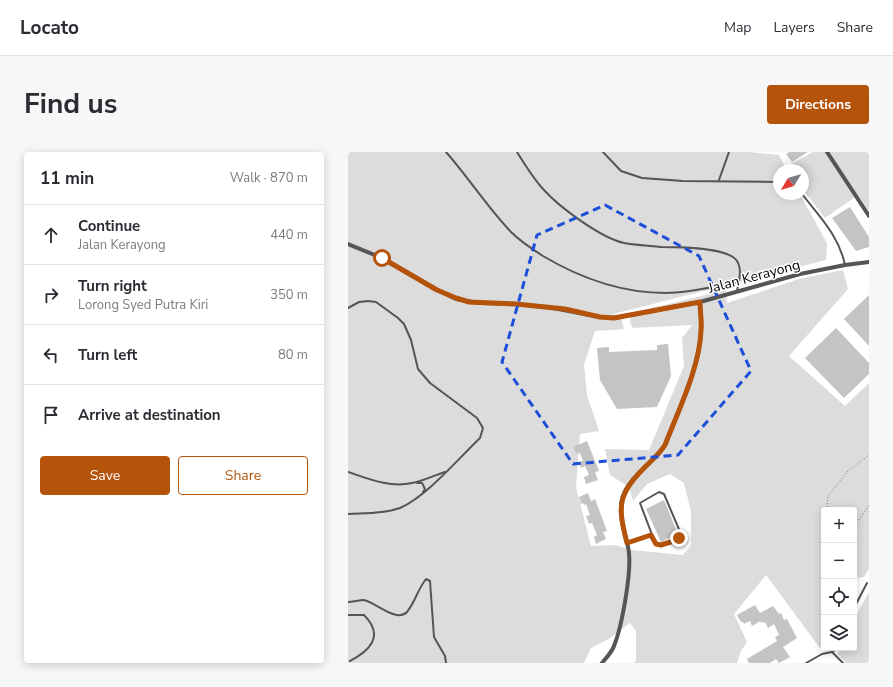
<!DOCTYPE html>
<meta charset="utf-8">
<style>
:root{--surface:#fff;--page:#f7f7f7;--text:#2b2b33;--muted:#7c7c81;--line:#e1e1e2;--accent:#b45309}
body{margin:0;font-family:"Nunito Sans",sans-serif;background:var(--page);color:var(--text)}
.controls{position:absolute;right:12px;bottom:12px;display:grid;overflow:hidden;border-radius:4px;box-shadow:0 2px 10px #0003}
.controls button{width:36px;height:36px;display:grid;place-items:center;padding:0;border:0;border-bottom:1px solid var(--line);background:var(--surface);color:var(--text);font:20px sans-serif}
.compass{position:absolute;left:425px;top:12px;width:36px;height:36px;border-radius:50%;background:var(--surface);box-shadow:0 2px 10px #0003;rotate:232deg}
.stop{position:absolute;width:12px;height:12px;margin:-9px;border:3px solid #b45309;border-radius:50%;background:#fff}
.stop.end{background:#b45309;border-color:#fff;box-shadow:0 1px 4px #0008}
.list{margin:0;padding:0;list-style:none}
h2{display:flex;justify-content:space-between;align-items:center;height:52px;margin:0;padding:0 16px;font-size:17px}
h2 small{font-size:13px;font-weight:400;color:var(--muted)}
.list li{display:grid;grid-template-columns:26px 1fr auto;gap:12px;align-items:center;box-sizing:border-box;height:60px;padding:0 16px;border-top:1px solid var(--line)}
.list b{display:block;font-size:15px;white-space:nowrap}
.list p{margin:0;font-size:13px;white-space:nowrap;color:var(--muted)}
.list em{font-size:13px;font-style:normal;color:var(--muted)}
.actions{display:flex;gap:8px;padding:12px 16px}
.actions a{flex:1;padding:9px 0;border:1px solid var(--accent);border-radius:4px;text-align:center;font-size:14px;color:var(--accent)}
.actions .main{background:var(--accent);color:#fff}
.icon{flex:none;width:22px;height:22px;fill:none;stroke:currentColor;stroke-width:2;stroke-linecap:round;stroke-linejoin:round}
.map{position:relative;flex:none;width:521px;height:511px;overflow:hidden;border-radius:4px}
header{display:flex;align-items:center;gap:24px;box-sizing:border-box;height:56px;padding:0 20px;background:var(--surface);border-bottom:1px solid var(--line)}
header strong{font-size:19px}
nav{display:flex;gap:22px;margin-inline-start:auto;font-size:14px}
.intro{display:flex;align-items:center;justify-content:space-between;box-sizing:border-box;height:96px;padding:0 24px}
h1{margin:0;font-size:28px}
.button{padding:10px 18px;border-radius:4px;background:var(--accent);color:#fff;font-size:14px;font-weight:700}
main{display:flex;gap:24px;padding:0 24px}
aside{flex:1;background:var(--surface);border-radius:4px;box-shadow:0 2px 10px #0003}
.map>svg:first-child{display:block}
.green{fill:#dcdcdc}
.building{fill:#c4c4c4}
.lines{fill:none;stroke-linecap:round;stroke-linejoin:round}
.path{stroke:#777;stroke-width:1;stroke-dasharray:1 2;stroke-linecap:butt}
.lane{stroke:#555;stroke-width:2}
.street{stroke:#555;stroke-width:4}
.route{stroke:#b45309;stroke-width:5}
.marked{fill:none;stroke:#1d4ed8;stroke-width:3;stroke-dasharray:8 5;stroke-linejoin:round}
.labels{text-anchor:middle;stroke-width:3;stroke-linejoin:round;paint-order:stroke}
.street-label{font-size:14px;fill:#000;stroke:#fff}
</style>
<header>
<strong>Locato</strong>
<nav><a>Map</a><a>Layers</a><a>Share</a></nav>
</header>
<div class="intro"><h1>Find us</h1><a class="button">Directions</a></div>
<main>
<aside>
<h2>11 min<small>Walk · 870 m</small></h2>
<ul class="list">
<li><svg class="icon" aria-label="ahead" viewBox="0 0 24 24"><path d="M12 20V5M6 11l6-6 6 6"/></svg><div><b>Continue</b><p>Jalan Kerayong</p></div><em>440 m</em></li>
<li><svg class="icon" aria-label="right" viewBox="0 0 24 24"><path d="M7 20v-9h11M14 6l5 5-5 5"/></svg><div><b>Turn right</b><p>Lorong Syed Putra Kiri</p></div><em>350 m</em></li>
<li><svg class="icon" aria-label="left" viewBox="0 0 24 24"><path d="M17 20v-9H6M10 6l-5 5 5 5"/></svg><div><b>Turn left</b></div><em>80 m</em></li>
<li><svg class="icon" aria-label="arrive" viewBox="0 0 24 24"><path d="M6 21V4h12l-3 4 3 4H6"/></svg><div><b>Arrive at destination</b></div></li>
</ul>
<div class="actions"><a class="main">Save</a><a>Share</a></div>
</aside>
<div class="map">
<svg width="521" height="511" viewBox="0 0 521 511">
<rect width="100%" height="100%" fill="#fff"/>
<g class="green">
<polygon points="0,0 400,0 431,3 437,15 465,0 521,0 521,59 510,43 477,66 455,38 455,18 431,18 431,42 452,42 479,91 478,108 265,162 272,163 276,177 247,179 236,213 239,243 251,279 232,282 228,335 243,394 267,393 284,398 335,403 343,393 343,359 336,331 322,322 299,332 285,349 281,335 262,323 257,297 301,298 336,214 334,186 344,173 285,176 282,171 283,161 378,138 379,151 451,127 495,118 500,137 441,204 497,254 521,231 521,417 516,425 506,426 506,358 476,358 476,494 472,496 418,423 386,462 399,490 393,499 389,511 286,511 288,509 288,479 282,471 262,486 243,496 236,511 0,511"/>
<polygon points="521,440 521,511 498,511 489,502 494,496 506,496 506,471 511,458"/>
</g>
<g class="building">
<polygon points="441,0 460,0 444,10 438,2"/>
<polygon points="502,55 521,85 521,95 508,99 484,66"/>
<polygon points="521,143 521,194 496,167"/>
<polygon points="488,176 521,211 521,222 496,246 457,206"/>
<polygon points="320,192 323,224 309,255 269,257 252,228 249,196 261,195 261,200 309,198 309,193"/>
<polygon points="239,289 251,319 247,320 250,328 238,332 236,325 241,323 237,314 233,316 231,310 235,309 232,301 231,302 230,300 228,301 225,295"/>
<polygon points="240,341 243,349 247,347 259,379 255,380 258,387 248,392 246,385 249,383 244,371 241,372 238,364 242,363 238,352 236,353 235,351 233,352 231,345"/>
<polygon points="316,348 330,382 313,390 298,357"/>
<polygon points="407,453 412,461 425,454 431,462 433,461 436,468 439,467 449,486 435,495 442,505 431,511 428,507 422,511 401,511 399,507 429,489 427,485 431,483 426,472 420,476 417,470 415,471 414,469 412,471 412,469 404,474 402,469 396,472 395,470 393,470 389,463"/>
</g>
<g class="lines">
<g class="path">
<polyline points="479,358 480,344 499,320 521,303"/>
<polyline points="506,369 512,367 521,353"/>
</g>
<g class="lane">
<path d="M98,0C121,26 139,55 163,80C172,89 184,97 195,104C232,126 274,141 318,141C343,141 367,134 391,130"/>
<path d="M169,0C177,13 185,26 195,37C211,55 253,86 276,91C288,93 301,94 313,95C331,95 369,95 385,105C396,112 391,129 389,139"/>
<polyline points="255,0 273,19 294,26 335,29 431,30"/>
<polyline points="371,28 381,0"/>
<path d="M454,42C472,65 491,84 497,113"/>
<path d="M0,156L11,150L20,149L28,150L50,166L56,172L63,188L70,217L82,231L129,266L135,276L132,286C110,307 79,344 52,356C36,362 16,361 0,362"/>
<path d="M0,320C21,327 42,336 64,331C75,329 87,323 97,320"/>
<polyline points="69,331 74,331 77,337 75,340"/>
<polygon points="311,340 316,342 333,382 329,388 313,393 308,392 306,388 292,351"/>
<polyline points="280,390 303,383"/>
<path d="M0,450C5,450 11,448 16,448C27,450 49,471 59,460C67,450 70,437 78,427L82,429L86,485L97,504L98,511"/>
<polyline points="506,456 519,431"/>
<path d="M0,463H16C37,484 22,499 0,510"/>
<polyline points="484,500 495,511"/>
<polyline points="458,511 474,502 484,500 490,496"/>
</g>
<g class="street">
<polyline points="479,0 521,64"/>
<polyline points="0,92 34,106 89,138 108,147 131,151 168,152 205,156 252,165 266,166 352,150 452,122 497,113 521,110"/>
<path d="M254,511C258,506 264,500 266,494C274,474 285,415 280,395C277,379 270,364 274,347C280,324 306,312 317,293C330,259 352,215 353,178C354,169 352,160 352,150"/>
</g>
</g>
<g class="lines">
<path class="route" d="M34,106L89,138L108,146L121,150L168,152L217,157L252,165L266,166L352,150C352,160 354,169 353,178C352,215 330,259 317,293C312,301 305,307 299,313C270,342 269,352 279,391L303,383L308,392L313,393L329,388L331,386"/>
</g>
<path class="marked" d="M257,53L351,104L403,219L330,303L225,312L154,210L189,83Z"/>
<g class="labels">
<g class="street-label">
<text transform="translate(406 124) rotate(-15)" y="5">Jalan Kerayong</text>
</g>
</g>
</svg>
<div class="controls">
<button>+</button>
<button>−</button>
<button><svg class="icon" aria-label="locate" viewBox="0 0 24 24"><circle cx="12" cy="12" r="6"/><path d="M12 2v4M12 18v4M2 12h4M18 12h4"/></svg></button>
<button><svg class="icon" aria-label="layers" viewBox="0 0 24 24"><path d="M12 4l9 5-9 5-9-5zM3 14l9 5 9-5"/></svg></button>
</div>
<svg class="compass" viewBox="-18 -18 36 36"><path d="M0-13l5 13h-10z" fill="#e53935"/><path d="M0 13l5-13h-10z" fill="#7c7c81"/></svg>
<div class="stop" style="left:34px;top:106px"></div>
<div class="stop end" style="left:331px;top:386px"></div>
</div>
</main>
